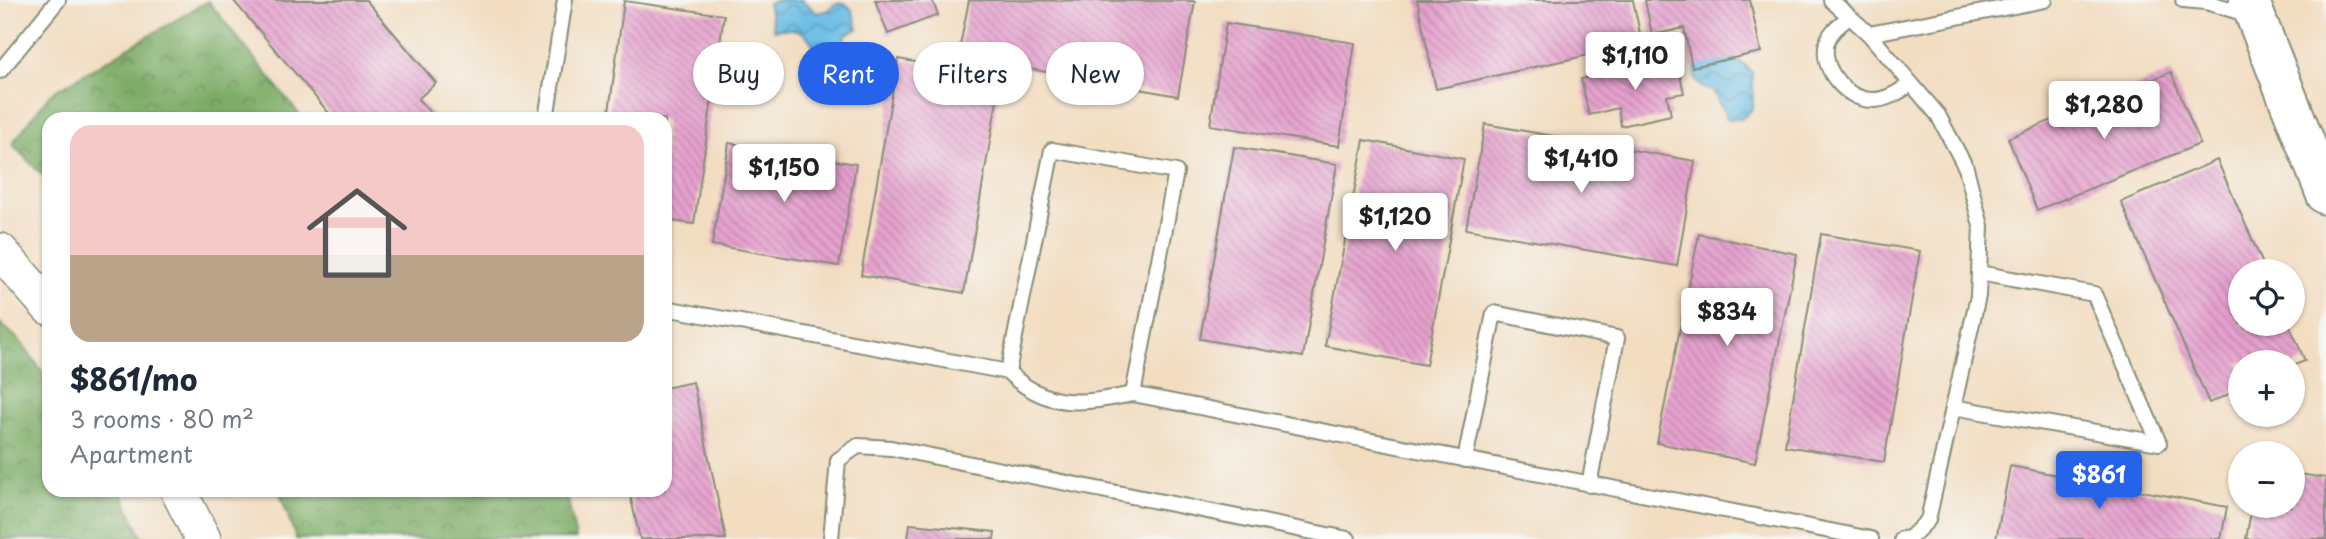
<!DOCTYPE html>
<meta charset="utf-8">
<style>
:root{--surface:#fff;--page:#f6f6f7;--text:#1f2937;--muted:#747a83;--accent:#2563eb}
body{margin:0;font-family:"Playpen Sans",sans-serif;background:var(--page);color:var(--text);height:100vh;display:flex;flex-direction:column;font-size:26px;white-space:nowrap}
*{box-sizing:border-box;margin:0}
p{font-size:23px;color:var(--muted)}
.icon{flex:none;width:38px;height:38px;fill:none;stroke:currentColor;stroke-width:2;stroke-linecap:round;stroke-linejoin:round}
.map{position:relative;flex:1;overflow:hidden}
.panel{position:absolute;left:42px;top:112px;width:630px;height:385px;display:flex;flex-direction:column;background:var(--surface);border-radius:21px;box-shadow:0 2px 5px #0004}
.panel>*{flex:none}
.banner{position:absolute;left:693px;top:42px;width:665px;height:63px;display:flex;gap:14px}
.controls{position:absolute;left:2228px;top:259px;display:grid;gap:14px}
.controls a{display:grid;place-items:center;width:77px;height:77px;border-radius:50%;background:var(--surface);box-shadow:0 2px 5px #0004;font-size:35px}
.price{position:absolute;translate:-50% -60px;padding:0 16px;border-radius:7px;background:#fff;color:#222;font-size:23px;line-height:46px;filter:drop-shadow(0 2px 4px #0008)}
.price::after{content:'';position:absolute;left:50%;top:42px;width:21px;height:16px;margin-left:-10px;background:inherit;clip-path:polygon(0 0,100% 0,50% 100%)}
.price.active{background:var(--accent);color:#fff}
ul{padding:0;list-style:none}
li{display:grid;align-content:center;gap:14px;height:371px;padding:0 28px}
li span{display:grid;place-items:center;height:217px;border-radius:21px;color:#555}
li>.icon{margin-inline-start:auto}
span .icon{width:126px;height:126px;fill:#fffc;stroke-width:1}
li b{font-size:30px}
.chip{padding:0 24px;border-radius:32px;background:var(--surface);box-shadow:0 2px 5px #0004;font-size:24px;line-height:63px}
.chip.active{background:var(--accent);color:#fff}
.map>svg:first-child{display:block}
</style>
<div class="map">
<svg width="2326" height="539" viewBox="0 0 2326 539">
<defs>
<pattern id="forest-crowns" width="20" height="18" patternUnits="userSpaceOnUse" patternTransform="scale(1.75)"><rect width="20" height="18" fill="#7dac66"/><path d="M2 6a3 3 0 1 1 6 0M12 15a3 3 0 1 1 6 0" fill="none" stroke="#668d55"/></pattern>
<pattern id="water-waves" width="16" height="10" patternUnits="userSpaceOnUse" patternTransform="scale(1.75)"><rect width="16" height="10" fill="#6abde6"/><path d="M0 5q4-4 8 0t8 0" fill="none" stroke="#579bbb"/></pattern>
<pattern id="building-back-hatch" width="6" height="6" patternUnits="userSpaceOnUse" patternTransform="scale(1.75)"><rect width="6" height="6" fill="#e6a1ce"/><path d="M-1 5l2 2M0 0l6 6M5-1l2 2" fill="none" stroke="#ba84a8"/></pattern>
</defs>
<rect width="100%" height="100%" fill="#f6f6f2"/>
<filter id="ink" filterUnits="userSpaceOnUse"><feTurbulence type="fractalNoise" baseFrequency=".0143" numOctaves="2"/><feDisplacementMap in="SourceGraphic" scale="14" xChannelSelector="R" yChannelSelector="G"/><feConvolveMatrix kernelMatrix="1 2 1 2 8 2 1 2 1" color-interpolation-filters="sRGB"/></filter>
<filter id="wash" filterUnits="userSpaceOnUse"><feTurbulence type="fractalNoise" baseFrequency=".00686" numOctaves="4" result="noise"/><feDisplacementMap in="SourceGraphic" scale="28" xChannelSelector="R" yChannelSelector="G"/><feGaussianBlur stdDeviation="1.57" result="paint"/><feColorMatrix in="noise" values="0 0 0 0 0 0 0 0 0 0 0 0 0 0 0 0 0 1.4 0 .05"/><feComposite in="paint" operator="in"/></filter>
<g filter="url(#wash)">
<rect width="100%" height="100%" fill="#f2ddc1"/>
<g fill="url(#forest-crowns)" stroke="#4e744d" stroke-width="2">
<path d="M208 1 303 119H49V182L12 144 50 94Z"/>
<path d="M0 323 20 341 49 381V490H120L143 539H0Z"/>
<path d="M279 490H566L576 539H296Z"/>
</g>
<g fill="url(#water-waves)" stroke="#447d8d" stroke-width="2">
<path d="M780 0H802L817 13 829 10 835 4 845 3 852 10 858 29 845 35 843 48 836 54 817 55C809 31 799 26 774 30L768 3Z"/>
<path d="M1728 56 1745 65 1752 73 1753 108 1741 119 1728 120 1713 91C1694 87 1692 77 1697 60Z"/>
</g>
<g id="blocks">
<g fill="url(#building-back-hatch)">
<path d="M233 0H366L436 83 418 99 436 119H334Z"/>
<path d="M875 0H932L938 15 888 34Z"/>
<path d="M969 0 1195 1 1178 96 958 56Z"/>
<path d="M1417 0H1633L1642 43 1436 89Z"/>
<path d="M1645 0H1750L1761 52 1692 67 1684 28 1652 35Z"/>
<path d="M624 1 724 15 694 224 665 220V119H608Z"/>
<path d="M1226 23 1355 43 1339 146 1210 125Z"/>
<path d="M1676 58 1684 93 1667 96 1671 115 1621 126 1618 108 1589 115 1581 79Z"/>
<path d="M898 59 1001 77 964 293 861 275Z"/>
<path d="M2171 72 2200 144 2037 210 2008 138Z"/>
<path d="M1485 124 1695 161 1677 266 1466 229Z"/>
<path d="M1364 140 1464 159 1426 365 1325 346Z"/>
<path d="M729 143 856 164 839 266 712 245Z"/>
<path d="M1234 147 1337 164 1303 357 1200 339Z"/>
<path d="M2217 160 2266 271H2240V324H2289L2305 361 2292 366V362H2240V389L2209 403 2121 202Z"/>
<path d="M1699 234 1797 254 1755 463 1657 443Z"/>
<path d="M1821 234 1920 251 1884 462 1785 446Z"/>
<path d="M693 382 726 539H640L629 490H665V388Z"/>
<path d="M2010 466 2227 507 2221 539H1996Z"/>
<path d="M2292 473 2326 478V539H2246L2252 506H2292Z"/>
<path d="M910 524 995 532 994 539H908Z"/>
</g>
</g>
</g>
<g filter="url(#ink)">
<use href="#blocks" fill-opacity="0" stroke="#888d7a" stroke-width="2"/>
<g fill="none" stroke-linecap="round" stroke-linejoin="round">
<g stroke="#888d7a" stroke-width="18">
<g id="service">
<path d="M1831 0 1869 34"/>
<path d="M2183 0 2206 2 2250 15"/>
<path d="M1848 18C1839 25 1827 34 1826 47 1823 72 1847 99 1871 100 1886 101 1900 91 1911 84"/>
<path d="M0 71 58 0"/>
<path d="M546 119 565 0"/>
<path d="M665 308 1008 372C1047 410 1083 404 1133 394L1871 539"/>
<path d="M1008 372 1052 150 1176 172 1133 394"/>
<path d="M1953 407 2159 443 2094 294 1979 273"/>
<path d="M1465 460 1494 313 1617 338 1589 485"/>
<path d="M831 539 838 460 858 446 891 448 1348 539"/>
<path d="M1902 539 1910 538 1928 520 1978 296 1981 226 1966 168 1938 115 1869 34 2045 0"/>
</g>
</g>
<g stroke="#888d7a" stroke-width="38">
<g id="tertiary">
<path d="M0 251 49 307"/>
<path d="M178 490 203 539"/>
</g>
</g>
<g stroke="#888d7a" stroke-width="42">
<path id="secondary" d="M2249 0 2326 195"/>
</g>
<use href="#service" stroke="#fff" stroke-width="14"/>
<use href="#tertiary" stroke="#fff" stroke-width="35"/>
<use href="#secondary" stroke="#fff" stroke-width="38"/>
</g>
</g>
</svg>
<div class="controls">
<a><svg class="icon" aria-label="locate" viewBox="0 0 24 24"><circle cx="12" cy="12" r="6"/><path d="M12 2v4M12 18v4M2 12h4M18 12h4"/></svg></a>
<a>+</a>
<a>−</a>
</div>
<b class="price" style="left:1635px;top:92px">$1,110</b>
<b class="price" style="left:2104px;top:141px">$1,280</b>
<b class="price" style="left:1581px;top:195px">$1,410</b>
<b class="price" style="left:784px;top:204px">$1,150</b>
<b class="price" style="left:1395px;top:253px">$1,120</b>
<b class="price" style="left:1727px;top:348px">$834</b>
<b class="price active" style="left:2099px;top:511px">$861</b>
<div class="banner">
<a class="chip">Buy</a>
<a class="chip active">Rent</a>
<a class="chip">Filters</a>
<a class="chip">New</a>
</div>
<section class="panel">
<ul>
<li><span style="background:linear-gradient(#f6c9c9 60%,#b9a48a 0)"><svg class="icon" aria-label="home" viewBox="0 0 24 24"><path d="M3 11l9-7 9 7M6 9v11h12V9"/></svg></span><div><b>$861/mo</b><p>3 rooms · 80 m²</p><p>Apartment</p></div></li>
</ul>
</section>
</div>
